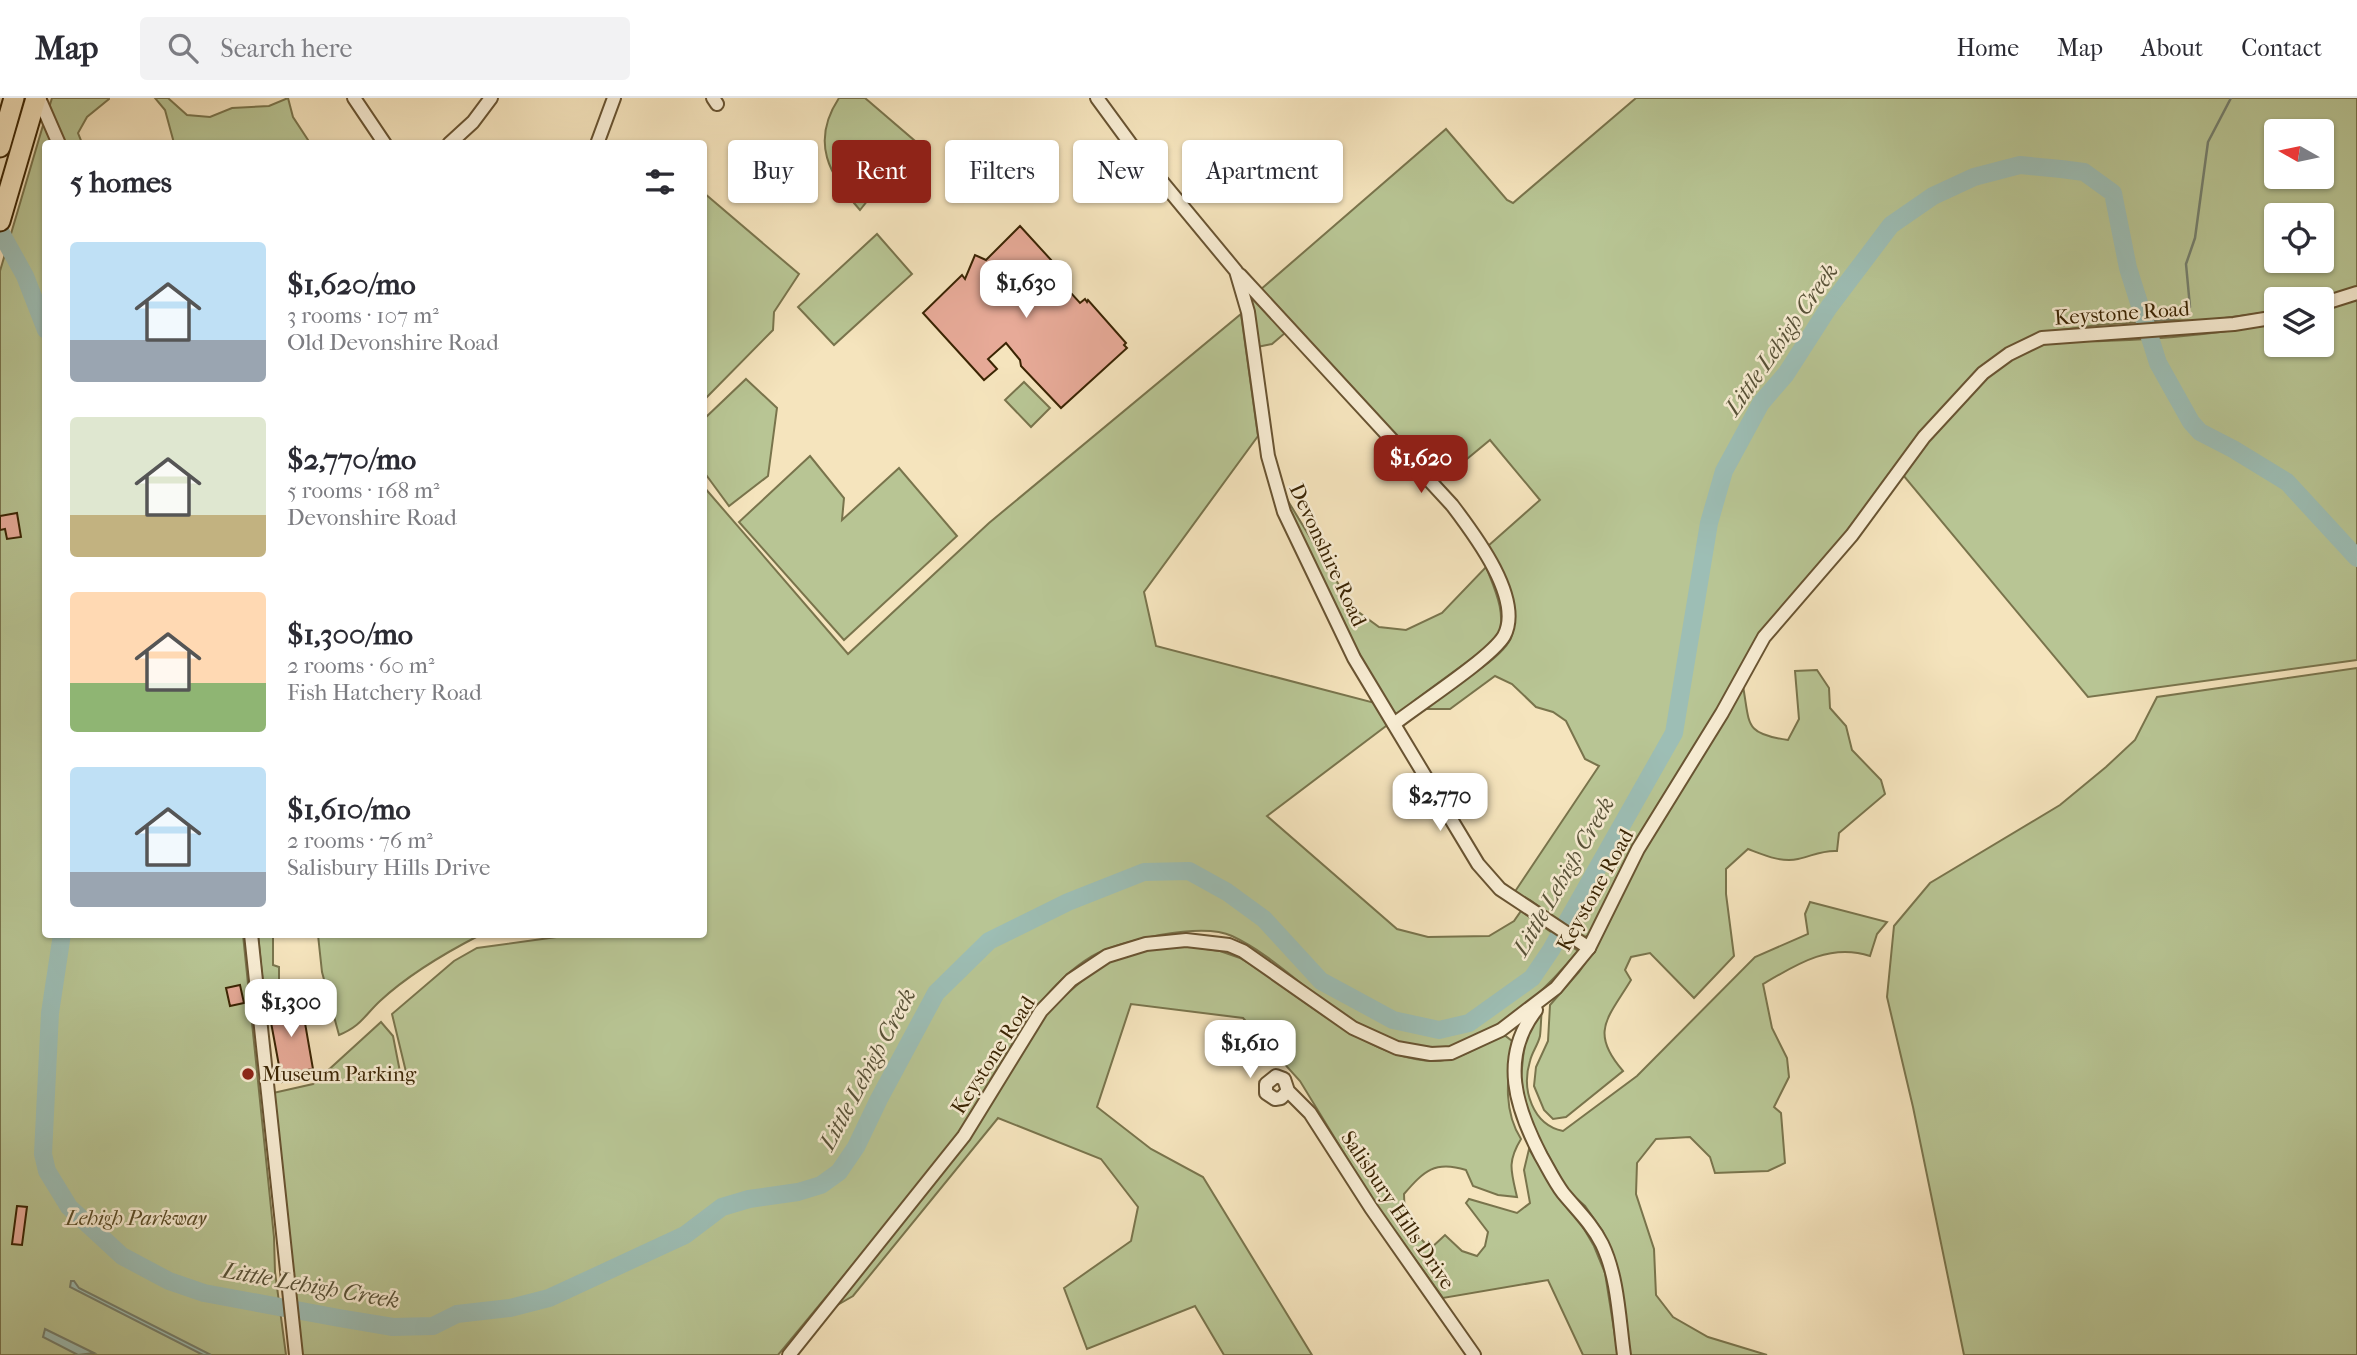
<!DOCTYPE html>
<meta charset="utf-8">
<style>
:root{--surface:#fff;--page:#f2f2f3;--text:#2b2b33;--muted:#7c7c81;--line:#e1e1e2;--accent:#8f2418}
body{margin:0;font-family:"IM FELL French Canon",serif;background:var(--page);color:var(--text);height:100vh;display:flex;flex-direction:column;font-size:26px;white-space:nowrap}
*{box-sizing:border-box;margin:0}
p{font-size:23px;color:var(--muted)}
.icon{flex:none;width:38px;height:38px;fill:none;stroke:currentColor;stroke-width:2;stroke-linecap:round;stroke-linejoin:round}
.map{position:relative;flex:1;overflow:hidden}
.drawer{position:absolute;left:42px;top:42px;width:665px;height:798px;display:flex;flex-direction:column;background:var(--surface);border-radius:7px;box-shadow:0 2px 5px #0004}
.drawer>*{flex:none}
.guide{position:absolute;left:728px;top:42px;width:665px;height:63px;display:flex;gap:14px}
.needle{width:46px;rotate:279deg}
.buttons{position:absolute;left:2264px;top:21px;display:grid;gap:14px}
.buttons a{display:grid;place-items:center;width:70px;height:70px;border-radius:7px;background:var(--surface);box-shadow:0 2px 5px #0004;font-size:35px}
.price{position:absolute;translate:-50% -60px;padding:0 16px;border-radius:14px;background:#fff;color:#222;font-size:23px;line-height:46px;filter:drop-shadow(0 2px 4px #0008)}
.price::after{content:'';position:absolute;left:50%;top:42px;width:21px;height:16px;margin-left:-10px;background:inherit;clip-path:polygon(0 0,100% 0,50% 100%)}
.price.selected{background:var(--accent);color:#fff}
ul{padding:0;list-style:none}
li{display:flex;align-items:center;gap:21px;height:175px;padding:0 28px}
li span{display:grid;place-items:center;flex:none;width:196px;height:140px;border-radius:7px;color:#555}
li>.icon{margin-inline-start:auto}
span .icon{width:84px;height:84px;fill:#fffc;stroke-width:1}
li b{font-size:30px}
h2{display:flex;justify-content:space-between;align-items:center;height:84px;padding:0 28px;font-size:30px}
.chip{padding:0 24px;border-radius:7px;background:var(--surface);box-shadow:0 2px 5px #0004;font-size:24px;line-height:63px}
.chip.selected{background:var(--accent);color:#fff}
header{display:flex;align-items:center;gap:42px;box-sizing:border-box;height:98px;padding:0 35px;background:var(--surface);border-bottom:2px solid var(--line)}
header strong{font-size:33px}
nav{display:flex;gap:38px;margin-inline-start:auto;font-size:24px}
.search{width:490px;height:63px;background:var(--page);display:flex;align-items:center;gap:18px;box-sizing:border-box;padding:0 24px;border-radius:7px;color:var(--muted);font-size:26px}
.map>svg:first-child{display:block}
</style>
<header>
<strong>Map</strong>
<div class="search"><svg class="icon" aria-label="search" viewBox="0 0 24 24"><circle cx="10" cy="10" r="6"/><path d="M15 15l6 6"/></svg>Search here</div>
<nav><a>Home</a><a>Map</a><a>About</a><a>Contact</a></nav>
</header>
<div class="map">
<svg width="2357" height="1257" viewBox="0 0 2357 1257">
<rect width="100%" height="100%" fill="#f5e4bd"/>
<filter id="stains"><feTurbulence type="fractalNoise" baseFrequency=".00286" numOctaves="4"/><feColorMatrix values="0 0 0 0 .2 0 0 0 0 .09 0 0 0 0 .02 0 0 0 .5 -.17"/></filter>
<radialGradient id="worn" r=".72"><stop offset=".6" stop-color="#630" stop-opacity="0"/><stop offset="1" stop-color="#630" stop-opacity=".3"/></radialGradient>
<g fill="#b8c594" stroke="#79744c" stroke-width="2" fill-rule="evenodd">
<path d="M52 0H109V1L87 19 78 35 82 45H64L49 10Z"/>
<path d="M155 0H168L187 17 210 19 232 10 269 8 288 0 293 19 310 45H174L165 12Z"/>
<path d="M839 0H865L915 43 860 112C829 77 810 44 839 0Z"/>
<path d="M1636 0H2357V189L2318 201H2277V213L2202 223 2169 222 2098 227 2039 235 1999 256 1843 442 1766 527 1591 836 1583 840 1530 802 1514 795 1599 668 1585 661 1566 623 1553 614 1536 609 1512 586 1495 578 1450 611H1418C1440 596 1506 561 1512 537 1517 518 1496 467 1488 448L1540 402 1490 342 1438 385 1260 192 1446 31 1507 102 1513 105ZM2277 33H2322V79H2277ZM2277 117H2322V163H2277Z"/>
<path d="M44 24 53 45 46 46V836L243 837 274 1139 275 1174 286 1257H0V173Z"/>
<path d="M704 95 799 176 774 214 773 232 704 302Z"/>
<path d="M877 136 912 176 834 247 798 209Z"/>
<path d="M1255 199 1285 235 1272 246 1257 249 1252 204Z"/>
<path d="M2357 200V562L2088 599 1903 377C1934 332 1997 250 2055 242 2070 240 2087 244 2103 243 2160 241 2220 237 2277 224V247H2322V211Z"/>
<path d="M1241 216 1258 338 1144 494 1156 548 1379 606 1390 625 1267 718 1397 831 1428 839 1489 838 1514 823 1521 813 1578 853C1547 890 1524 912 1481 936 1471 941 1459 949 1447 950 1403 954 1358 928 1324 903 1294 881 1266 854 1232 838 1202 824 1120 842 1092 858 1023 900 1001 980 954 1041 898 1114 837 1185 778 1257H302L273 995 313 986 381 924 393 938 401 979 407 978 392 916 454 863 477 850 571 837 704 836V389L848 556 989 425Z"/>
<path d="M746 281 777 310 768 378 729 408 704 374V321Z"/>
<path d="M1024 284 1050 310 1031 329 1005 302Z"/>
<path d="M810 358 844 400 842 422 899 370 957 438 844 542 739 424Z"/>
<path d="M1275 369 1288 403 1353 510 1379 529 1406 532 1442 515 1486 469C1495 492 1507 516 1498 541L1415 602 1399 617 1391 613C1347 540 1300 452 1275 369Z"/>
<path d="M2357 570V1257H1964L1913 1009 1887 899 1894 828 1930 785 2060 707 2106 669 2135 642 2157 599Z"/>
<path d="M1817 572 1829 590 1830 610 1846 628 1852 652 1881 682 1885 696 1839 735 1837 753C1822 752 1812 758 1798 761 1782 765 1764 757 1748 751L1726 771V796L1734 858 1694 900 1650 855 1631 859 1625 872 1631 882C1608 920 1589 934 1623 973L1566 1019 1553 1021 1544 1012 1534 988 1536 969 1548 943 1550 907 1579 874 1596 850 1643 754 1743 588C1750 627 1744 636 1788 642L1799 621 1795 573Z"/>
<path d="M1810 804 1887 824 1877 836 1870 858C1830 845 1797 866 1763 886L1772 930 1787 960 1789 979 1774 1009 1781 1015 1785 1065 1768 1073 1715 1075 1710 1059 1690 1039 1656 1041 1637 1065 1636 1096 1654 1151 1656 1197 1673 1219 1708 1239 1767 1257H1629L1613 1161 1603 1134 1585 1108 1568 1093 1526 1017 1520 990 1525 940 1542 910C1541 919 1541 929 1540 938 1538 947 1532 954 1530 963 1521 992 1533 1027 1563 1033L1637 978 1755 859 1808 836 1805 816Z"/>
<path d="M258 837H273V867L279 869V890L264 896Z"/>
<path d="M318 837V836L480 837C445 855 409 876 380 903 364 918 361 928 339 937L322 874Z"/>
<path d="M1185 848 1220 853 1240 860C1296 893 1366 962 1433 963 1458 963 1481 948 1503 936L1512 943C1508 977 1502 1011 1521 1041 1507 1064 1511 1073 1517 1099L1498 1097 1473 1088 1466 1072C1435 1062 1424 1073 1404 1096L1405 1123 1430 1151 1445 1137 1462 1153 1477 1158 1485 1148 1488 1134 1466 1105 1469 1101 1517 1115 1530 1105 1524 1072 1529 1051 1560 1102 1580 1124 1594 1148 1605 1175 1618 1257H1583L1548 1182 1443 1200 1372 1101 1300 983 1243 920 1131 906 1097 1009 1151 1051 1203 1079 1312 1257H1224L1195 1208 1087 1251 1064 1190 1131 1143 1138 1109 1101 1061 998 1020 853 1198 834 1209 1051 910C1102 864 1114 853 1185 848Z"/>
</g>
<g fill="#9dbeb5" stroke="#75806e" stroke-width="2">
<path d="M71 1183H74L79 1190 211 1257H203L70 1189Z"/>
<path d="M45 1231 94 1255 78 1257 43 1239Z"/>
</g>
<g fill="none" stroke-linecap="round" stroke-linejoin="round">
<path stroke="#75806e" stroke-width="2.5" d="M2145 222 2172 221 2190 209 2186 166 2195 140 2208 44 2231 0"/>
<g stroke="#9dbeb5" stroke-width="18">
<path d="M0 133 25 178 46 232"/>
<path d="M62 836 50 915 43 1056 47 1073 69 1109 122 1158 169 1183 204 1195 339 1220 393 1229 433 1228 457 1216 510 1210 549 1200 685 1137 722 1109 749 1101 798 1094 821 1087 839 1074 856 1049 879 1001 936 895 989 843 1068 804 1144 774 1189 773 1227 794 1264 821 1321 883 1393 922 1439 932 1469 925 1532 880 1551 852 1674 635 1709 425 1724 373 1761 305 1786 276 1829 209 1891 127 1933 98 1974 79 2020 67 2061 71 2084 74 2113 95 2128 170 2158 265 2191 324 2200 334 2233 351 2287 384 2357 460"/>
</g>
</g>
<g fill="#e7aa98" stroke="#3a2403" stroke-width="2">
<path d="M1020 128 1063 175 1058 181 1080 205 1085 201 1087 204 1088 202 1126 245 1124 247 1127 250 1061 310 1021 268 1020 262 1006 245 988 261 997 271 984 282 923 215 962 177 965 181 975 157 986 162Z"/>
<path d="M17 415 21 439 7 441 5 431 0 432V418Z"/>
<path d="M240 887 244 905 230 908 226 890Z"/>
<path d="M301 902 313 971 291 975 292 982 282 984 268 908Z"/>
<path d="M17 1108 27 1109 22 1147 12 1146Z"/>
</g>
<g fill="none" stroke-linecap="round" stroke-linejoin="round">
<g stroke="#695432" stroke-width="16">
<g id="minor">
<path d="M39 0 59 46"/>
<path d="M354 0 385 46"/>
<path d="M713 0 717 6"/>
<path d="M1097 0 1130 45 1236 173 1248 214 1268 358 1284 414 1354 560 1478 766 1500 791 1589 850"/>
<path d="M449 46 473 24 491 0"/>
<path d="M597 46 614 0"/>
<path d="M1240 177 1452 407C1474 436 1524 501 1504 538 1491 560 1418 607 1394 626"/>
<path d="M2322 206 2357 195"/>
<path d="M251 836 296 1257"/>
<path d="M1536 912C1499 960 1516 1010 1541 1058 1548 1070 1554 1083 1563 1095 1577 1112 1592 1126 1602 1146 1618 1179 1619 1221 1624 1257"/>
<path d="M1288 993 1281 1000 1275 1001 1266 995V986L1276 978 1284 981 1288 993 1310 1015 1371 1110 1474 1257"/>
<path d="M789 1257 964 1038 1041 913 1071 882 1107 858 1146 846 1186 842 1229 847 1243 853 1353 930 1397 950 1431 956 1451 955 1501 932 1556 890 1589 850 1638 751 1722 615 1764 539 1852 437 1924 339 1983 275 2009 256 2042 240 2234 226 2277 219"/>
</g>
</g>
<g stroke="#3a2403" stroke-width="23">
<g id="highway">
<path d="M0 49 14 0"/>
<path d="M0 123 36 0"/>
</g>
</g>
<use href="#minor" stroke="#f8edd4" stroke-width="12"/>
<use href="#highway" stroke="#f5e4bd" stroke-width="19"/>
</g>
<circle fill="#8f2418" stroke="#f8edd4" stroke-width="2.5" cx="248" cy="976" r="7"/>
<g text-anchor="middle" stroke-width="5" stroke-linejoin="round" paint-order="stroke">
<g font-size="21" fill="#3a2403" stroke="#f8edd4">
<text transform="translate(2122 215) rotate(-4)" y="7">Keystone Road</text>
<text transform="translate(1328 457) rotate(65)" y="7">Devonshire Road</text>
<text transform="translate(1595 792) rotate(-61)" y="7">Keystone Road</text>
<text transform="translate(993 957) rotate(-57)" y="7">Keystone Road</text>
<text transform="translate(1398 1112) rotate(56)" y="7">Salisbury Hills Drive</text>
</g>
<g font-size="21" fill="#3a2403" stroke="#f8edd4" text-anchor="start">
<text x="262" y="983">Museum Parking</text>
</g>
<g font-size="21" font-style="italic" fill="#5a4c27" stroke="#f8edd4">
<text x="136" y="1127">Lehigh Parkway</text>
</g>
<g font-size="23" font-style="italic" fill="#585238" stroke="#f8edd4">
<text transform="translate(1781 241) rotate(-55)" y="8">Little Lehigh Creek</text>
<text transform="translate(1563 778) rotate(-60)" y="8">Little Lehigh Creek</text>
<text transform="translate(867 971) rotate(-62)" y="8">Little Lehigh Creek</text>
<text transform="translate(311 1187) rotate(10)" y="8">Little Lehigh Creek</text>
</g>
</g>
<rect width="100%" height="100%" filter="url(#stains)"/>
<rect width="100%" height="100%" fill="url(#worn)"/>
</svg>
<div class="buttons">
<a><svg class="needle" viewBox="-14 -14 28 28"><path d="M0-13l5 13h-10z" fill="#e53935"/><path d="M0 13l5-13h-10z" fill="#7c7c81"/></svg></a>
<a><svg class="icon" aria-label="locate" viewBox="0 0 24 24"><circle cx="12" cy="12" r="6"/><path d="M12 2v4M12 18v4M2 12h4M18 12h4"/></svg></a>
<a><svg class="icon" aria-label="layers" viewBox="0 0 24 24"><path d="M12 4l9 5-9 5-9-5zM3 14l9 5 9-5"/></svg></a>
</div>
<b class="price" style="left:1026px;top:222px">$1,630</b>
<b class="price selected" style="left:1421px;top:397px">$1,620</b>
<b class="price" style="left:1440px;top:735px">$2,770</b>
<b class="price" style="left:291px;top:941px">$1,300</b>
<b class="price" style="left:1250px;top:982px">$1,610</b>
<div class="guide">
<a class="chip">Buy</a>
<a class="chip selected">Rent</a>
<a class="chip">Filters</a>
<a class="chip">New</a>
<a class="chip">Apartment</a>
</div>
<section class="drawer">
<h2>5 homes<svg class="icon" aria-label="filters" viewBox="0 0 24 24"><path d="M4 7h16M4 17h16"/><circle cx="9" cy="7" r="2"/><circle cx="15" cy="17" r="2"/></svg></h2>
<ul>
<li><span style="background:linear-gradient(#bfe0f5 70%,#9aa5b1 0)"><svg class="icon" aria-label="home" viewBox="0 0 24 24"><path d="M3 11l9-7 9 7M6 9v11h12V9"/></svg></span><div><b>$1,620/mo</b><p>3 rooms · 107 m²</p><p>Old Devonshire Road</p></div></li>
<li><span style="background:linear-gradient(#dfe7d0 70%,#c2b280 0)"><svg class="icon" aria-label="home" viewBox="0 0 24 24"><path d="M3 11l9-7 9 7M6 9v11h12V9"/></svg></span><div><b>$2,770/mo</b><p>5 rooms · 168 m²</p><p>Devonshire Road</p></div></li>
<li><span style="background:linear-gradient(#ffd9b3 65%,#8fb573 0)"><svg class="icon" aria-label="home" viewBox="0 0 24 24"><path d="M3 11l9-7 9 7M6 9v11h12V9"/></svg></span><div><b>$1,300/mo</b><p>2 rooms · 60 m²</p><p>Fish Hatchery Road</p></div></li>
<li><span style="background:linear-gradient(#bfe0f5 75%,#9aa5b1 0)"><svg class="icon" aria-label="home" viewBox="0 0 24 24"><path d="M3 11l9-7 9 7M6 9v11h12V9"/></svg></span><div><b>$1,610/mo</b><p>2 rooms · 76 m²</p><p>Salisbury Hills Drive</p></div></li>
</ul>
</section>
</div>
